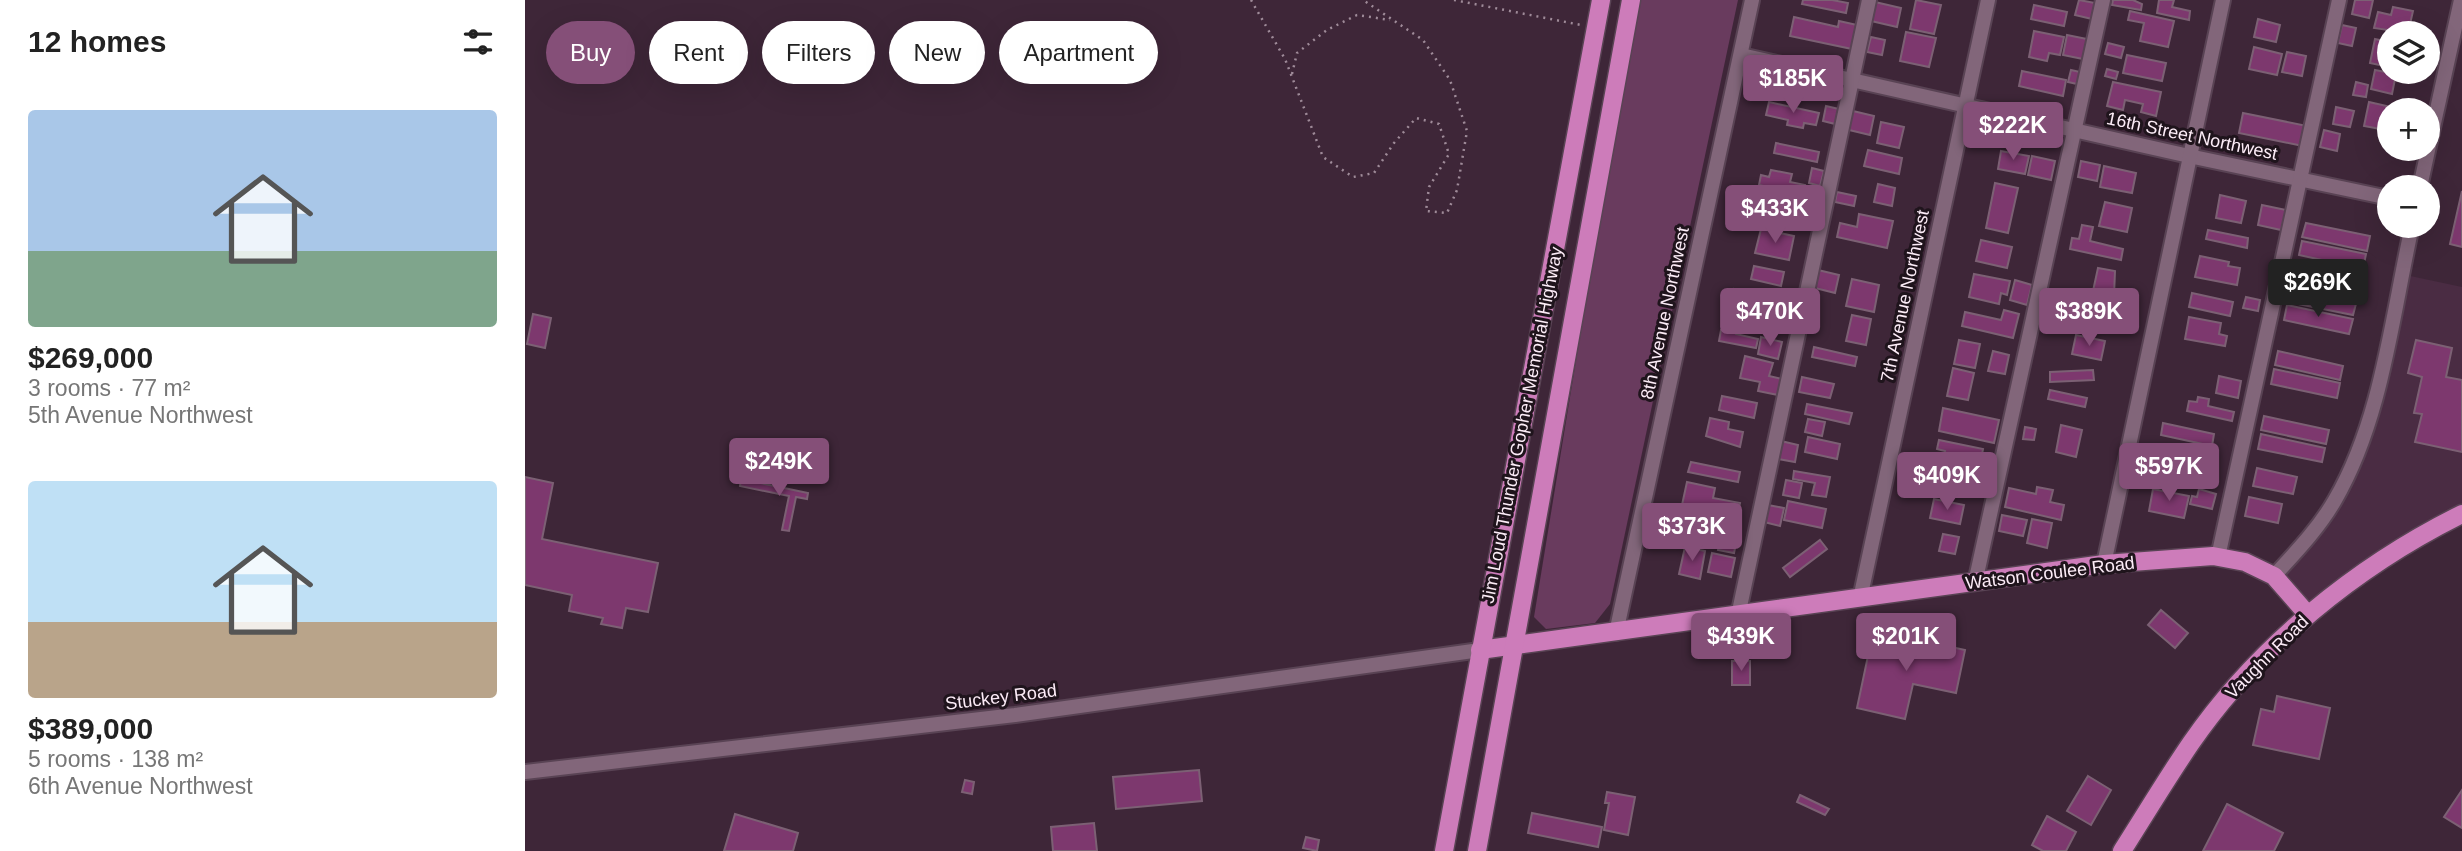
<!DOCTYPE html>
<meta charset="utf-8">
<style>
:root{--surface:#fff;--page:#f2f2f2;--text:#222;--muted:#767676;--accent:#854f78}
body{margin:0;font-family:Helvetica,sans-serif;background:var(--page);color:var(--text);height:100vh;display:flex;flex-direction:column;font-size:26px;white-space:nowrap}
*{box-sizing:border-box;margin:0}
p{font-size:23px;color:var(--muted)}
.icon{flex:none;width:38px;height:38px;fill:none;stroke:currentColor;stroke-width:2;stroke-linecap:round;stroke-linejoin:round}
.map{position:relative;flex:1;overflow:hidden}
.panel{display:flex;flex-direction:column;background:var(--surface);width:525px}
.panel>*{flex:none}
.banner{position:absolute;left:21px;top:21px;width:665px;height:63px;display:flex;gap:14px}
.buttons{position:absolute;left:1852px;top:21px;display:grid;gap:14px}
.buttons a{display:grid;place-items:center;width:63px;height:63px;border-radius:50%;background:var(--surface);box-shadow:0 7px 28px #0002;font-size:35px}
.price{position:absolute;translate:-50% -60px;padding:0 16px;border-radius:7px;background:var(--accent);color:#fff;font-size:23px;line-height:46px;filter:drop-shadow(0 2px 4px #0008)}
.price::after{content:'';position:absolute;left:50%;top:42px;width:21px;height:16px;margin-left:-10px;background:inherit;clip-path:polygon(0 0,100% 0,50% 100%)}
.price.on{background:#222;color:#fff}
ul{padding:0;list-style:none}
li{display:grid;align-content:center;gap:14px;height:371px;padding:0 28px}
li span{display:grid;place-items:center;height:217px;border-radius:7px;color:#555}
li>.icon{margin-inline-start:auto}
span .icon{width:126px;height:126px;fill:#fffc;stroke-width:1}
li b{font-size:30px}
h2{display:flex;justify-content:space-between;align-items:center;height:84px;padding:0 28px;font-size:30px}
.chip{padding:0 24px;border-radius:32px;background:var(--surface);box-shadow:0 7px 28px #0002;font-size:24px;line-height:63px}
.chip.on{background:var(--accent);color:#fff}
main{display:flex;flex:1;min-height:0}
.map>svg:first-child{display:block}
</style>
<main>
<section class="panel">
<h2>12 homes<svg class="icon" aria-label="filters" viewBox="0 0 24 24"><path d="M4 7h16M4 17h16"/><circle cx="9" cy="7" r="2"/><circle cx="15" cy="17" r="2"/></svg></h2>
<ul>
<li><span style="background:linear-gradient(#a9c7e8 65%,#7fa58c 0)"><svg class="icon" aria-label="home" viewBox="0 0 24 24"><path d="M3 11l9-7 9 7M6 9v11h12V9"/></svg></span><div><b>$269,000</b><p>3 rooms · 77 m²</p><p>5th Avenue Northwest</p></div></li>
<li><span style="background:linear-gradient(#bfe0f5 65%,#b9a48a 0)"><svg class="icon" aria-label="home" viewBox="0 0 24 24"><path d="M3 11l9-7 9 7M6 9v11h12V9"/></svg></span><div><b>$389,000</b><p>5 rooms · 138 m²</p><p>6th Avenue Northwest</p></div></li>
</ul>
</section>
<div class="map">
<svg width="1937" height="851" viewBox="0 0 1937 851">
<rect width="100%" height="100%" fill="#3e2638"/>
<path fill="#4a2c43" d="M1876 274 1937 287V514L1783 615 1749 576 1786 535 1833 449Z"/>
<path fill="#693b5e" d="M1110 0H1213L1085 604 1070 623 1021 629 1009 617Z"/>
<g fill="#7d386e" stroke="#7c6074" stroke-width="2">
<path d="M1278 0H1307L1323 3 1321 13 1277 4Z"/>
<path d="M1391 0 1416 5 1409 34 1385 29Z"/>
<path d="M1554 0 1570 3 1567 19 1550 15Z"/>
<path d="M1588 0H1608L1617 4 1616 10 1587 5Z"/>
<path d="M1634 0H1649L1647 7 1665 11 1664 20 1632 13Z"/>
<path d="M1830 0H1848L1844 18 1827 14Z"/>
<path d="M1350 2 1376 8 1372 27 1346 21Z"/>
<path d="M1509 5 1542 12 1539 26 1506 19Z"/>
<path d="M1868 7 1888 11 1883 33 1849 28 1853 12 1866 15Z"/>
<path d="M1605 11 1649 21 1643 47 1615 41 1619 23 1603 20Z"/>
<path d="M1269 17 1313 27 1314 21 1332 25 1327 49 1265 36Z"/>
<path d="M1733 19 1755 25 1751 42 1729 37Z"/>
<path d="M1817 25 1831 28 1827 46 1813 43Z"/>
<path d="M1509 31 1539 37 1535 55 1524 53 1522 61 1504 57Z"/>
<path d="M1381 32 1411 38 1404 67 1375 61Z"/>
<path d="M1542 35 1562 39 1558 59 1538 55Z"/>
<path d="M1346 37 1360 40 1357 55 1342 52Z"/>
<path d="M1850 39 1864 42V67L1845 63Z"/>
<path d="M1583 43 1599 47 1596 58 1580 54Z"/>
<path d="M1729 47 1757 54 1752 75 1724 69Z"/>
<path d="M1762 52 1781 56 1777 76 1757 72Z"/>
<path d="M1602 55 1641 63 1637 81 1598 73Z"/>
<path d="M1582 69 1593 72 1591 79 1580 76Z"/>
<path d="M1546 70 1555 72 1552 84 1543 82Z"/>
<path d="M1850 70 1871 74 1867 94 1846 89Z"/>
<path d="M1497 71 1541 80 1538 96 1494 86Z"/>
<path d="M1588 82 1636 92 1631 116 1616 112 1618 104 1600 100 1598 110 1582 106Z"/>
<path d="M1831 82 1843 85 1841 97 1828 95Z"/>
<path d="M1244 102 1294 113 1291 125 1279 123 1278 128 1262 125 1263 120 1241 115Z"/>
<path d="M1844 102 1866 107 1861 130 1839 126Z"/>
<path d="M1301 106 1314 109 1310 124 1298 121Z"/>
<path d="M1811 107 1829 111 1825 127 1808 124Z"/>
<path d="M1328 111 1349 116 1345 135 1324 130Z"/>
<path d="M1718 113 1782 126 1778 146 1714 133Z"/>
<path d="M1356 122 1379 127 1374 148 1352 143Z"/>
<path d="M1799 130 1815 134 1812 151 1795 147Z"/>
<path d="M1251 143 1294 152 1292 162 1249 153Z"/>
<path d="M1343 150 1377 158 1374 174 1339 166Z"/>
<path d="M1476 151 1504 156 1500 174 1473 169Z"/>
<path d="M1507 156 1530 161 1526 180 1503 175Z"/>
<path d="M1556 161 1575 165 1572 181 1553 177Z"/>
<path d="M1579 166 1611 173 1607 193 1575 187Z"/>
<path d="M1287 168 1299 171 1295 186 1284 183Z"/>
<path d="M1246 170 1267 174 1265 182 1280 185 1278 195 1234 185 1236 175 1244 177Z"/>
<path d="M1470 183 1493 188 1483 233 1461 228Z"/>
<path d="M1353 184 1370 188 1367 206 1349 202Z"/>
<path d="M1937 191V247L1925 244Z"/>
<path d="M1312 192 1331 196 1329 206 1310 202Z"/>
<path d="M1695 195 1721 201 1716 223 1691 218Z"/>
<path d="M1230 199 1269 207 1267 218 1227 209Z"/>
<path d="M1278 201 1293 204 1290 219 1275 216Z"/>
<path d="M1580 202 1607 208 1602 232 1574 226Z"/>
<path d="M1737 205 1761 210 1756 230 1733 225Z"/>
<path d="M1334 214 1368 221 1362 248 1312 237 1315 223 1332 227Z"/>
<path d="M1781 223 1845 236 1842 251 1777 237Z"/>
<path d="M1557 225 1568 227 1565 241 1598 249 1596 260 1545 249 1547 238 1554 239Z"/>
<path d="M1236 229 1269 236 1264 260 1230 253Z"/>
<path d="M1683 230 1723 238 1722 248 1681 239Z"/>
<path d="M1456 240 1487 247 1482 268 1451 261Z"/>
<path d="M1777 241 1841 254 1838 269 1774 255Z"/>
<path d="M1675 256 1704 262 1703 266 1715 268 1712 285 1670 277Z"/>
<path d="M1229 266 1259 272 1256 286 1226 279Z"/>
<path d="M1573 268 1590 271 1589 296 1568 291Z"/>
<path d="M1293 270 1314 275 1310 293 1290 288Z"/>
<path d="M1449 274 1485 281 1482 295 1476 293 1474 304 1444 297Z"/>
<path d="M1327 279 1354 285 1349 312 1321 306Z"/>
<path d="M1490 280 1507 285 1502 305 1485 300Z"/>
<path d="M1766 287 1832 300 1828 315 1763 302Z"/>
<path d="M1209 289 1242 296 1239 314 1205 308Z"/>
<path d="M1541 293 1586 302 1583 313 1539 304Z"/>
<path d="M1667 293 1708 302 1705 316 1664 307Z"/>
<path d="M1721 297 1735 300 1733 311 1718 308Z"/>
<path d="M1252 301 1269 304 1264 326 1247 322Z"/>
<path d="M1762 305 1828 319 1824 334 1759 320Z"/>
<path d="M1479 310 1494 314 1488 338 1437 326 1440 312 1476 320Z"/>
<path d="M8 314 26 318 20 348 2 344Z"/>
<path d="M1327 315 1346 319 1341 345 1321 341Z"/>
<path d="M1664 317 1696 323 1694 334 1702 336 1700 346 1660 339Z"/>
<path d="M1204 327 1212 328 1211 334 1233 339 1231 348 1194 341 1196 330 1203 332Z"/>
<path d="M1551 335 1580 341 1576 360 1547 354Z"/>
<path d="M1236 337 1257 342 1253 359 1233 354Z"/>
<path d="M1434 340 1455 344 1450 368 1429 364Z"/>
<path d="M1891 340 1927 348 1921 377 1937 380V452L1890 442 1897 414 1889 413 1897 377 1883 373Z"/>
<path d="M1289 347 1332 357 1330 366 1287 357Z"/>
<path d="M1468 351 1484 355 1480 374 1463 371Z"/>
<path d="M1753 351 1818 366 1815 380 1750 365Z"/>
<path d="M1220 356 1248 363 1244 376 1257 379 1253 395 1233 391 1235 382 1215 378Z"/>
<path d="M1428 368 1449 373 1443 400 1422 396Z"/>
<path d="M1749 369 1815 383 1812 398 1746 384Z"/>
<path d="M1568 370 1569 380 1525 382V372Z"/>
<path d="M1694 376 1716 381 1713 398 1691 393Z"/>
<path d="M1277 377 1309 384 1305 398 1274 392Z"/>
<path d="M1525 390 1562 398 1560 407 1523 399Z"/>
<path d="M1197 396 1232 403 1229 418 1194 410Z"/>
<path d="M1673 397 1684 399 1683 406 1709 412 1707 421 1662 411 1664 401 1672 402Z"/>
<path d="M1282 404 1327 413 1324 424 1280 414Z"/>
<path d="M1418 408 1474 420 1469 443 1414 431Z"/>
<path d="M1739 416 1804 430 1801 444 1736 430Z"/>
<path d="M1185 418 1204 422 1203 429 1218 432 1215 447 1181 436Z"/>
<path d="M1283 419 1300 422 1297 436 1280 432Z"/>
<path d="M1638 423 1689 434 1687 446 1636 435Z"/>
<path d="M1536 425 1557 430 1551 457 1531 452Z"/>
<path d="M1500 427 1511 429 1509 440 1498 439Z"/>
<path d="M1736 434 1800 448 1797 462 1733 449Z"/>
<path d="M1283 437 1315 444 1312 459 1280 452Z"/>
<path d="M1414 440 1458 449 1456 460 1446 458 1444 465 1418 460 1420 451 1412 449Z"/>
<path d="M1256 441 1273 445 1270 462 1253 459Z"/>
<path d="M1634 450 1679 459 1677 469 1657 465 1655 473 1630 468Z"/>
<path d="M1166 462 1215 472 1213 482 1163 472Z"/>
<path d="M1412 467 1446 473 1444 483 1420 479 1417 494 1399 490 1402 476 1410 478Z"/>
<path d="M1732 468 1772 477 1768 494 1728 486Z"/>
<path d="M1269 471 1305 477 1301 497 1287 495 1290 483 1268 479Z"/>
<path d="M0 477 28 483 17 539 133 563 123 612 101 608 97 628 76 624 78 618 44 611 47 595 0 585Z"/>
<path d="M216 479 283 493 282 499 271 497 264 531 257 530 264 496 215 486Z"/>
<path d="M1261 480 1277 483 1274 498 1258 495Z"/>
<path d="M1162 482 1190 488 1188 498 1215 503 1212 517 1157 505Z"/>
<path d="M1512 487 1528 490 1525 502 1539 505 1536 520 1480 507 1484 488 1511 494Z"/>
<path d="M1628 489 1664 496 1659 518 1624 511Z"/>
<path d="M1674 489 1691 494 1687 509 1665 504 1667 496 1672 497Z"/>
<path d="M1724 497 1757 504 1753 523 1720 516Z"/>
<path d="M1409 499 1439 505 1435 524 1405 518Z"/>
<path d="M1263 501 1301 509 1297 528 1259 520Z"/>
<path d="M1243 505 1259 508 1255 526 1239 522Z"/>
<path d="M1162 513 1215 525 1209 553 1193 550 1195 539 1186 537 1187 531 1160 525Z"/>
<path d="M1477 515 1502 520 1498 536 1474 531Z"/>
<path d="M1507 519 1527 523 1522 548 1502 543Z"/>
<path d="M1418 534 1434 537 1430 554 1414 551Z"/>
<path d="M1295 540 1302 549 1265 577 1258 568Z"/>
<path d="M1160 547 1180 551 1175 579 1154 574Z"/>
<path d="M1187 553 1210 558 1206 577 1183 572Z"/>
<path d="M1636 610 1663 633 1650 648 1623 625Z"/>
<path d="M1347 637 1379 644 1381 637 1440 650 1431 693 1388 684 1380 719 1332 708Z"/>
<rect x="1207" y="661" width="18" height="24"/>
<path d="M1752 696 1805 708 1794 759 1728 745 1736 709 1749 712Z"/>
<path d="M674 770 677 801 591 809 588 777Z"/>
<path d="M1563 776 1586 790 1566 825 1542 811Z"/>
<path d="M440 780 449 782 447 794 437 792Z"/>
<path d="M1937 790V828L1919 817Z"/>
<path d="M1082 792 1110 797 1103 835 1079 830 1084 803H1080Z"/>
<path d="M1275 795 1304 809 1300 815 1272 802Z"/>
<path d="M1702 804 1758 833 1749 851H1678Z"/>
<path d="M1007 813 1077 827 1073 847 1003 833Z"/>
<path d="M210 814 273 833 268 851H199Z"/>
<path d="M1522 816 1551 832 1541 851H1518L1507 845Z"/>
<path d="M569 823 572 851H528L526 827Z"/>
<path d="M781 837 794 840 792 851 778 848Z"/>
</g>
<g fill="none" stroke-linecap="round" stroke-linejoin="round">
<g stroke="#594354" stroke-width="18">
<g id="minor">
<path d="M1216 55 1664 156 1864 198"/>
<path d="M1895 187 1936 0"/>
<path d="M1693 557 1814 0"/>
<path d="M1579 564 1698 0"/>
<path d="M1749 576C1771 552 1794 528 1810 500 1857 419 1867 316 1887 226"/>
<path d="M1450 583 1578 0"/>
<path d="M1335 599 1463 0"/>
<path d="M1213 616 1344 0"/>
<path d="M1091 633 1227 0"/>
<path d="M0 772 490 715 955 650"/>
</g>
</g>
<g stroke="#594354" stroke-width="21">
<g id="major">
<path d="M955 650 1579 564 1688 556 1720 562 1749 576 1783 615"/>
<path d="M919 851 1076 0"/>
<path d="M952 851 1106 0"/>
<path d="M1597 851C1620 815 1642 778 1666 743 1733 646 1832 566 1937 514"/>
</g>
</g>
<g stroke="#9f8b99" stroke-width="2.5" stroke-dasharray="2 5" stroke-linecap="butt">
<path d="M726 0 760 59 798 157 828 177 849 173 869 143 891 118 914 124 924 154 904 187 901 211 922 213 932 190 942 131 925 80 898 40 838 0"/>
<path d="M929 0 1056 25"/>
<path d="M767 74 772 53 802 30 832 15 865 20"/>
</g>
<use href="#minor" stroke="#82667a" stroke-width="14"/>
<use href="#major" stroke="#cd7cba" stroke-width="18"/>
</g>
<g text-anchor="middle" stroke-width="6" stroke-linejoin="round" paint-order="stroke">
<g font-size="18" fill="#fcecf7" stroke="#1f141c">
<text transform="translate(1667 136) rotate(12)" y="6">16th Street Northwest</text>
<text transform="translate(1380 296) rotate(-78)" y="6">7th Avenue Northwest</text>
<text transform="translate(1140 313) rotate(-78)" y="6">8th Avenue Northwest</text>
<text transform="translate(997 425) rotate(-79)" y="6">Jim Loud Thunder Gopher Memorial Highway</text>
<text transform="translate(1525 573) rotate(-7)" y="6">Watson Coulee Road</text>
<text transform="translate(1742 657) rotate(-45)" y="6">Vaughn Road</text>
<text transform="translate(476 697) rotate(-7)" y="6">Stuckey Road</text>
</g>
</g>
</svg>
<div class="buttons">
<a><svg class="icon" aria-label="layers" viewBox="0 0 24 24"><path d="M12 4l9 5-9 5-9-5zM3 14l9 5 9-5"/></svg></a>
<a>+</a>
<a>−</a>
</div>
<b class="price" style="left:1268px;top:115px">$185K</b>
<b class="price" style="left:1488px;top:162px">$222K</b>
<b class="price" style="left:1250px;top:245px">$433K</b>
<b class="price on" style="left:1793px;top:319px">$269K</b>
<b class="price" style="left:1245px;top:348px">$470K</b>
<b class="price" style="left:1564px;top:348px">$389K</b>
<b class="price" style="left:254px;top:498px">$249K</b>
<b class="price" style="left:1644px;top:503px">$597K</b>
<b class="price" style="left:1422px;top:512px">$409K</b>
<b class="price" style="left:1167px;top:563px">$373K</b>
<b class="price" style="left:1216px;top:673px">$439K</b>
<b class="price" style="left:1381px;top:673px">$201K</b>
<div class="banner">
<a class="chip on">Buy</a>
<a class="chip">Rent</a>
<a class="chip">Filters</a>
<a class="chip">New</a>
<a class="chip">Apartment</a>
</div>
</div>
</main>
